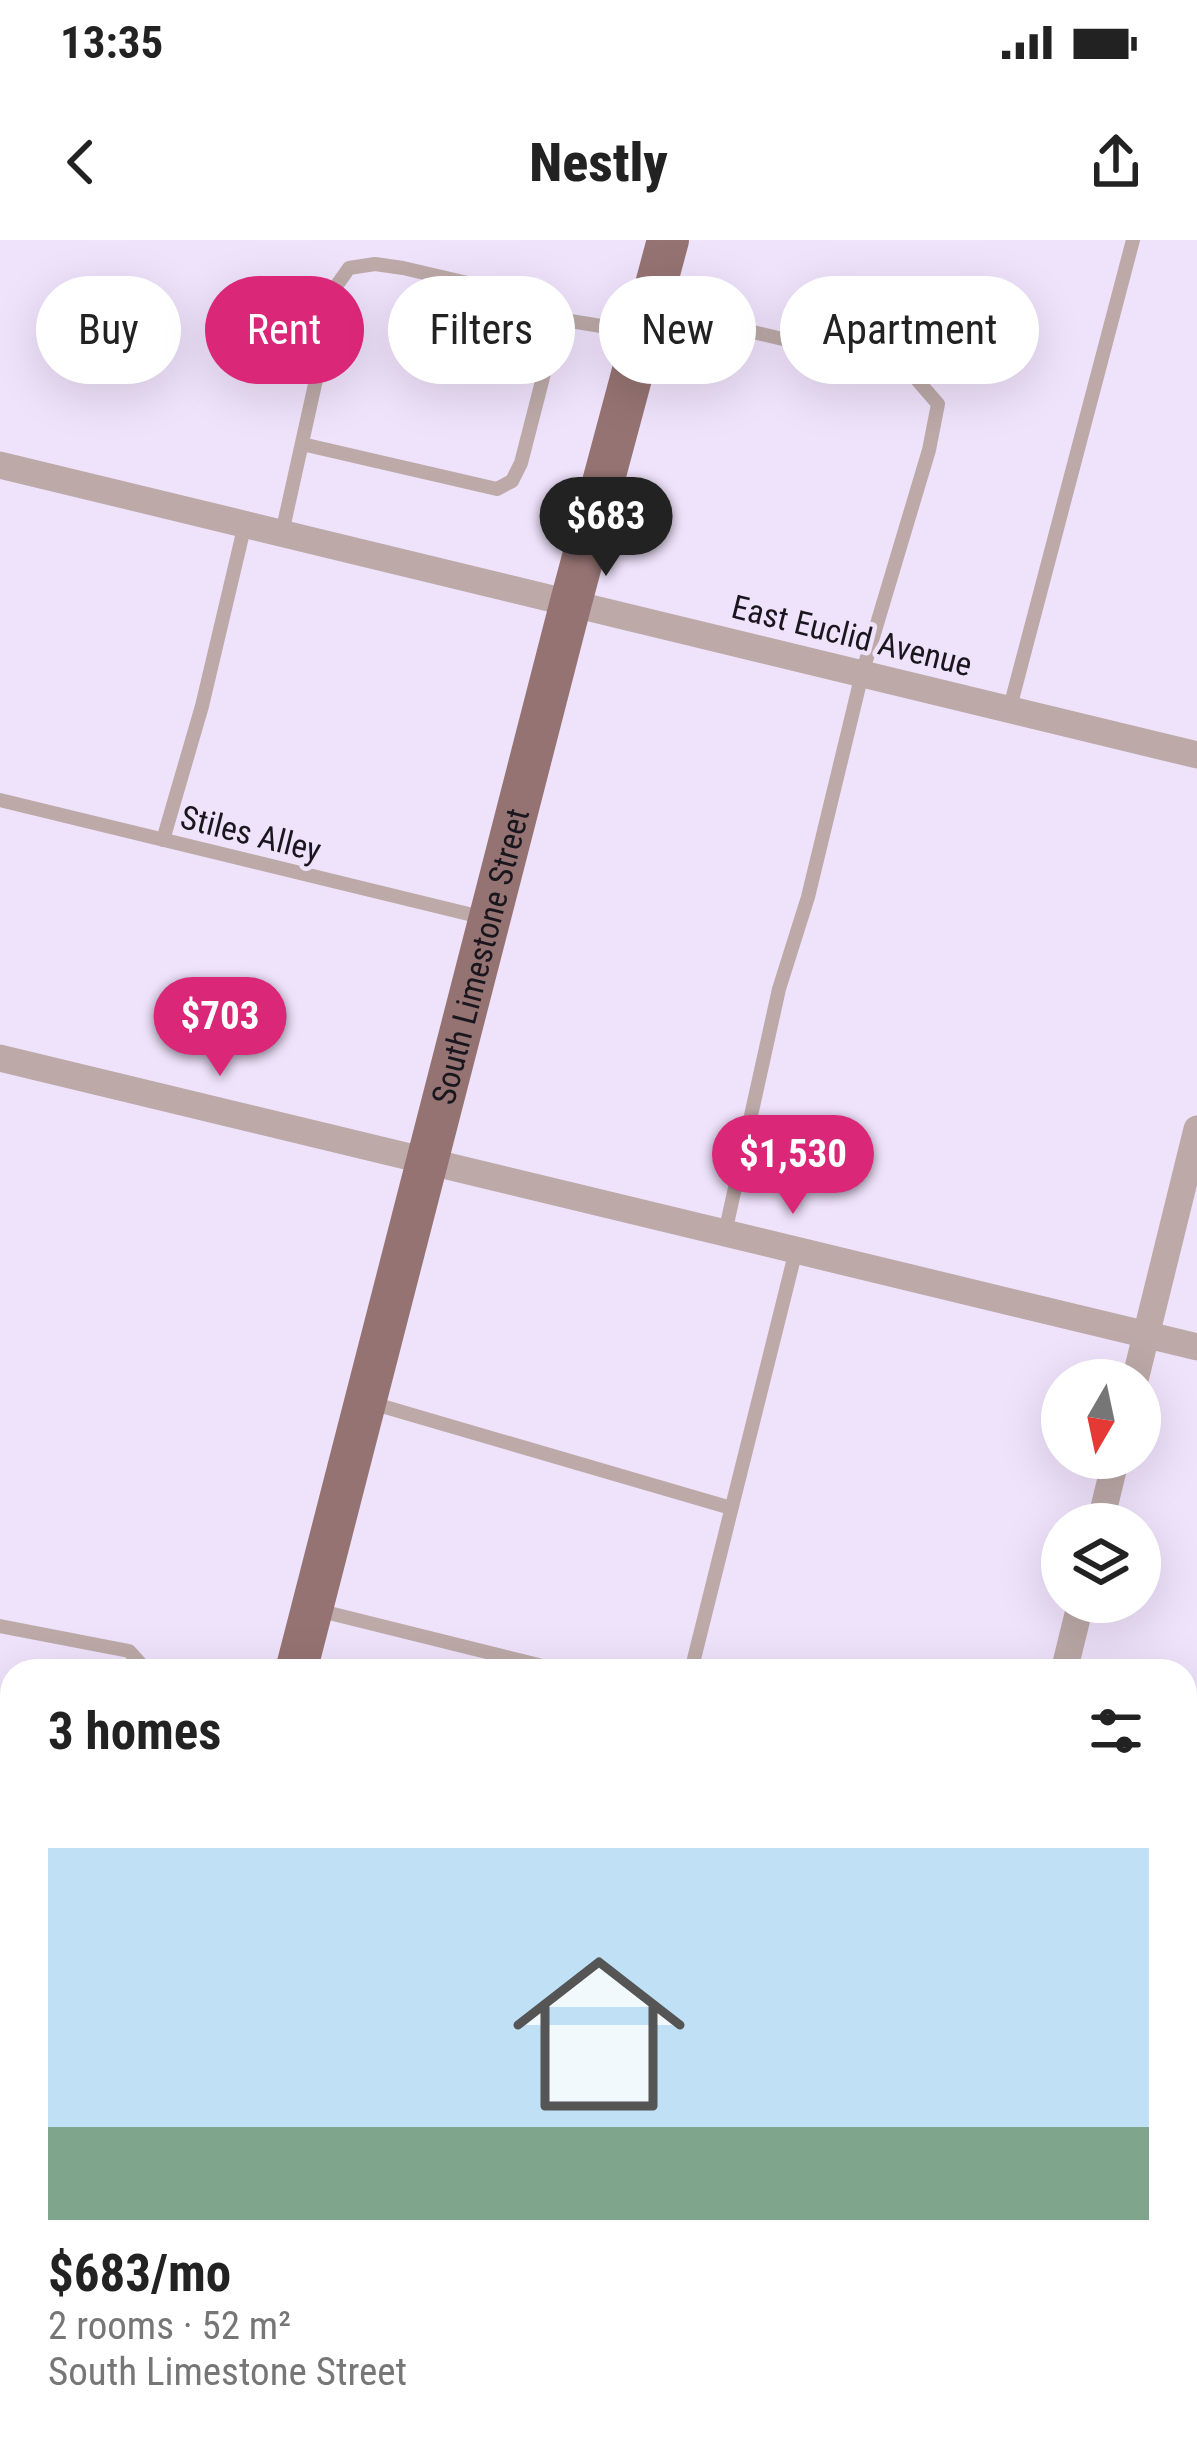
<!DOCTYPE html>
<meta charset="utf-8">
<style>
:root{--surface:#fff;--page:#f6f6f6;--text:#222;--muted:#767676;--line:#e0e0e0;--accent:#db2777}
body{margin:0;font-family:"Roboto Condensed",sans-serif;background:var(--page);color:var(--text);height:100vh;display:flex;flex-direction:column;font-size:45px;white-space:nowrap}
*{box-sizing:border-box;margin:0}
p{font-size:39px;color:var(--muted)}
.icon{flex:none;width:66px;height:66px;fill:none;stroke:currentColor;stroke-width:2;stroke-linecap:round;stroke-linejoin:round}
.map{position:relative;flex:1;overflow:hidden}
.details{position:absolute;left:0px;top:1419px;width:1197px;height:807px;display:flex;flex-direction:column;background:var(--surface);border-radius:36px 36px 0 0;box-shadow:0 12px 48px #0002}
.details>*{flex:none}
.banner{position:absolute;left:36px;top:36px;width:1125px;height:108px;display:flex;gap:24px}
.needle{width:78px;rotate:189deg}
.fabs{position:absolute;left:1041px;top:1119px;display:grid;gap:24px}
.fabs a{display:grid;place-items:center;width:120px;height:120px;border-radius:50%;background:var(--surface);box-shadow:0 12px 48px #0002;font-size:60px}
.price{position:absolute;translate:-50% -102px;padding:0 27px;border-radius:42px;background:var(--accent);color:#fff;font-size:39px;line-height:78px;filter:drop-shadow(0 3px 6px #0008)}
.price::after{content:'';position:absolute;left:50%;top:72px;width:36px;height:27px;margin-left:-18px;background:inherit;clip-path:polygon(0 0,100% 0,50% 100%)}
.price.on{background:#222;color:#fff}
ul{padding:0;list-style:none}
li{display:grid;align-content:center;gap:24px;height:636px;padding:0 48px}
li+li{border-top:3px solid var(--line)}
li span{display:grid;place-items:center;height:372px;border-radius:0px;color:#555}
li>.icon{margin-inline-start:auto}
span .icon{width:216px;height:216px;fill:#fffc;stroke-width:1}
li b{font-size:51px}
h2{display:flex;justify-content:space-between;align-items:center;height:144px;padding:0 48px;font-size:51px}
.tag{padding:0 42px;border-radius:54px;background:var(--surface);box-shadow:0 12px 48px #0002;font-size:42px;line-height:108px}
.tag.on{background:var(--accent);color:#fff}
.status{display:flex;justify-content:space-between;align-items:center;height:84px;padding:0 60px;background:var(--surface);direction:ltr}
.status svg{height:33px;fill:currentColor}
header{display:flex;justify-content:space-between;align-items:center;height:156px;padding:0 48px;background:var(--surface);font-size:54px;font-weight:800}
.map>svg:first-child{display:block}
</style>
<div class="status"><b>13:35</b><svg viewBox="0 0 49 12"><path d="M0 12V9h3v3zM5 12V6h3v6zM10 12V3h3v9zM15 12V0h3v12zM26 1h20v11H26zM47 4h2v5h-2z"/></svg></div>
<header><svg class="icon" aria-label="back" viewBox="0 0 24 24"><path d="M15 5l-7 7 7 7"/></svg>Nestly<svg class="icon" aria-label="share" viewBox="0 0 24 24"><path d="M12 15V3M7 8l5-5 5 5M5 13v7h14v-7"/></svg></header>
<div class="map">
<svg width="1197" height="2224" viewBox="0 0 1197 2224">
<rect width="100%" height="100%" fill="#efe2fb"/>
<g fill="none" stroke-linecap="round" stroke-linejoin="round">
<path stroke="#9a91a3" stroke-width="6" stroke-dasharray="12 6" stroke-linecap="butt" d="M0 2062 12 2055"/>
<g stroke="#bca9a8" stroke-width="14">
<path d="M655 69 834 111 912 134 938 164 929 210 862 434 808 657 779 749 725 993"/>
<path d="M302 204 497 249 512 241 521 223 558 79"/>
<path d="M282 293 337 45 349 28 375 24 403 28 536 59 558 79 638 92"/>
<path d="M1009 471 1133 0"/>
<path d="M0 560 485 678"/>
<path d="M163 600 202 466 245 284"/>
<path d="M368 1162 731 1268"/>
<path d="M317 1370 563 1431"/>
<path d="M0 1386 129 1411 147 1431"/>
<path d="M691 1431 796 1010"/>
<path d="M0 1472 12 1475"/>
<path d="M0 1570 12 1573"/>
<path d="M0 1666 12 1669"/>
<path d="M0 1774 12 1777"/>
<path d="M0 1949 12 1941"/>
<path d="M1185 2170 1197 2173"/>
<path d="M247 2224 250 2214"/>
<path d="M488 2224 491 2214"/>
</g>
<g stroke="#bca9a8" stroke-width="27">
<path d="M0 225 1197 515"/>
<path d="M0 818 1197 1107"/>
<path d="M1135 1140 1197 889"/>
<path d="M1100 1284 1116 1218"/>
<path d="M1064 1431 1081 1362"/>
<path d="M874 2224 876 2214"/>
</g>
<g stroke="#957372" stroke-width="42">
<path id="s1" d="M296 1431 571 362 668 0"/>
<path d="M100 2224 103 2214"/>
</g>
</g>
<g text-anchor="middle" stroke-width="9" stroke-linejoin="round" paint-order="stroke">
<g font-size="33" fill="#1a161e" stroke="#efe2fb">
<text transform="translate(852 395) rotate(14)" y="12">East Euclid Avenue</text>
<text transform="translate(251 593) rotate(14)" y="12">Stiles Alley</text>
<text dy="12" stroke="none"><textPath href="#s1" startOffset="738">South Limestone Street</textPath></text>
</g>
</g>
</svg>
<div class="fabs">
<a><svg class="needle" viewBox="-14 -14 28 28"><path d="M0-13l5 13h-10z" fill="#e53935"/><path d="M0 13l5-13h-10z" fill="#767676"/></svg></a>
<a><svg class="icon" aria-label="layers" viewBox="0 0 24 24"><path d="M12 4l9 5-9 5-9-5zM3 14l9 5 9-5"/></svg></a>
</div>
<b class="price on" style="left:606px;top:339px">$683</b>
<b class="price" style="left:220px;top:839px">$703</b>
<b class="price" style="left:793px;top:977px">$1,530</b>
<div class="banner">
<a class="tag">Buy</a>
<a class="tag on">Rent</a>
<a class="tag">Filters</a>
<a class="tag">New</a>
<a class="tag">Apartment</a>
</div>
<section class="details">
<h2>3 homes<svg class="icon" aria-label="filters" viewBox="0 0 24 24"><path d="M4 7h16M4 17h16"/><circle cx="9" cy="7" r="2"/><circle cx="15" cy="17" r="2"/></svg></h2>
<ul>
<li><span style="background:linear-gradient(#bfe0f5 75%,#7fa58c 0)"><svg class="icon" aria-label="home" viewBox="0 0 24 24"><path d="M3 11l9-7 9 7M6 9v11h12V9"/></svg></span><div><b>$683/mo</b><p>2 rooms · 52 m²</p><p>South Limestone Street</p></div></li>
</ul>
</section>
</div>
